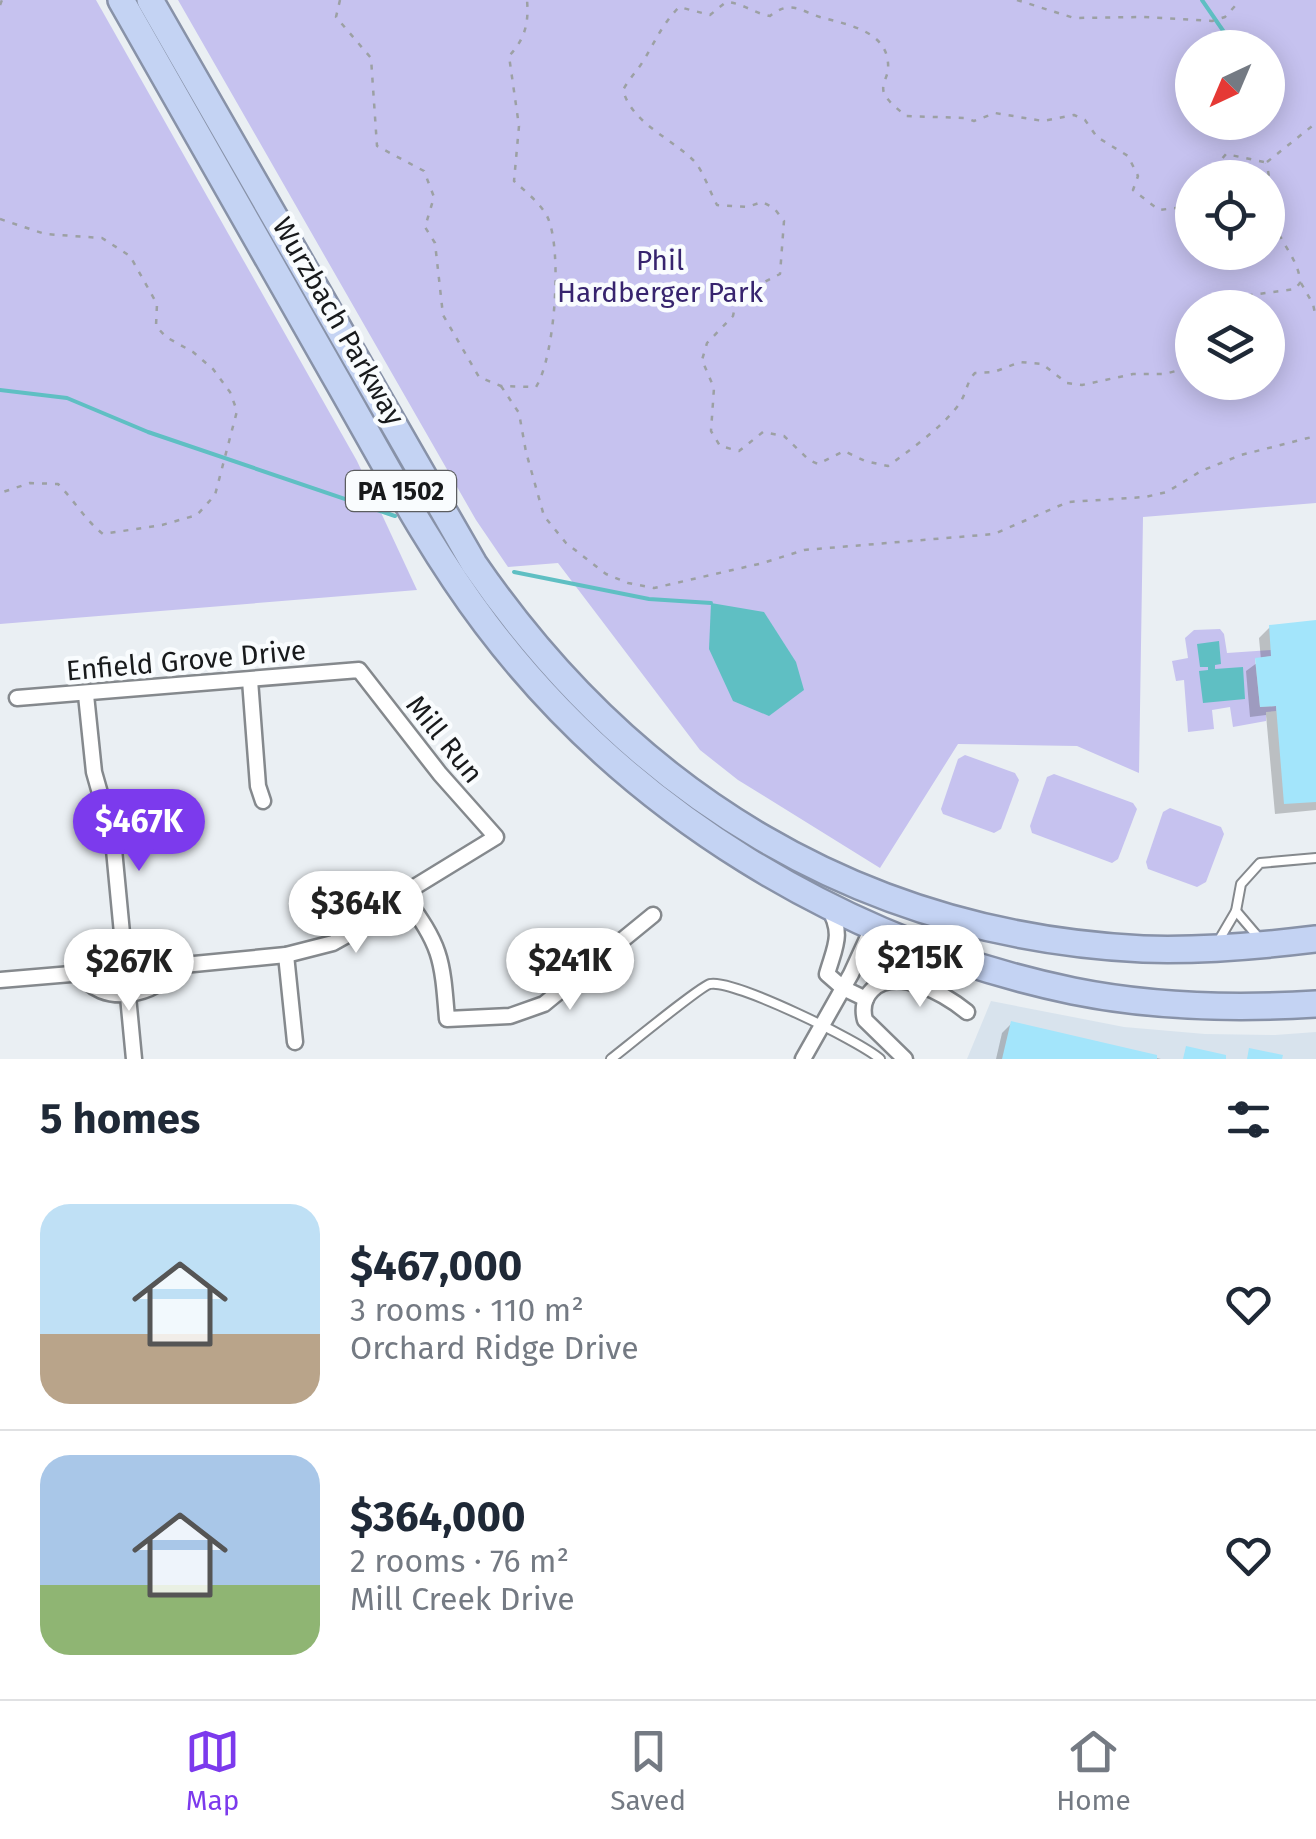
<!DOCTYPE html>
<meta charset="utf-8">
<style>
:root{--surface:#fff;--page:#f6f6f7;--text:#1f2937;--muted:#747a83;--line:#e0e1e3;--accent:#7c3aed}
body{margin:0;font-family:"Fira Sans",sans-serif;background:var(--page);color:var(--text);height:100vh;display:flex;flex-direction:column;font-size:38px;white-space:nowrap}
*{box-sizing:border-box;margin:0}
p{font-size:32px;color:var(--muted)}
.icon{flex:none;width:55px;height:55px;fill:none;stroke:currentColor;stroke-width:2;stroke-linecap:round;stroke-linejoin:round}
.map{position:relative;height:1059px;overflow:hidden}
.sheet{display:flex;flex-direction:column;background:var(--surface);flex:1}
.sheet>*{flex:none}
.needle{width:65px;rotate:224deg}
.fabs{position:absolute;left:1175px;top:30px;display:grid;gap:20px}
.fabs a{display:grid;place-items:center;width:110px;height:110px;border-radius:50%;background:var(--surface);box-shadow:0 5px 25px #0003;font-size:50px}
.price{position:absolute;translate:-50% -85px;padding:0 22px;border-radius:35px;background:#fff;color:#222;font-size:32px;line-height:65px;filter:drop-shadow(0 2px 5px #0008)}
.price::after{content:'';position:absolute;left:50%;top:60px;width:30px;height:22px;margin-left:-15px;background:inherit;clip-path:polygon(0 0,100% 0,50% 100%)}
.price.current{background:var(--accent);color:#fff}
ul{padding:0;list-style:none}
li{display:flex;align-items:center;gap:30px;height:250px;padding:0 40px}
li+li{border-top:2px solid var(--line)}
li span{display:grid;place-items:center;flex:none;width:280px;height:200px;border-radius:30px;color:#555}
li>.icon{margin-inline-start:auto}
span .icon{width:120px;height:120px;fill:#fffc;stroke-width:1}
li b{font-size:42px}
h2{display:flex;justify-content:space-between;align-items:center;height:120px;padding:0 40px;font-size:42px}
.tabs{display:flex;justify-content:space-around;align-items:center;height:140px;border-top:2px solid var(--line);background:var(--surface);font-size:28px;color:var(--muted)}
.tabs a{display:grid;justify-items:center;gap:5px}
.tabs .current{color:var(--accent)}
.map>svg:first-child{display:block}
</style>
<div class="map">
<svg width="1316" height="1059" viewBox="0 0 1316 1059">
<rect width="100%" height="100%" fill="#eaeff3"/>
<path fill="#d8e3ed" d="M991 1001 1124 1027 1205 1034 1275 1035 1316 1032V1059H967Z"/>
<g fill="#c6c2ef" fill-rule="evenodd">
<path d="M0 0H96L357 461 417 590 0 624Z"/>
<path d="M178 0H1316V503L1143 517 1139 773 1077 746 958 744 880 868 738 780 700 750 558 563 508 567 476 520ZM1192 48H1268V122H1192ZM1192 178H1268V252H1192ZM1192 308H1268V382H1192Z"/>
<path d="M1220 629 1224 634 1227 653 1271 650V656L1255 659 1260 707 1276 706V711L1266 712V721L1233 727 1230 707 1212 710 1214 729 1188 732 1184 680 1176 681 1172 661 1188 658 1185 638 1194 630Z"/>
<path d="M965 755 1015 773 1019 780 1001 829 994 833 943 814 941 809 958 759Z"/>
<path d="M1054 774 1133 803 1137 809 1118 859 1112 863 1032 833 1030 826 1047 777Z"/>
<path d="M1170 808 1221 827 1224 834 1206 882 1197 887 1148 869 1146 862 1163 812Z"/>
</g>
<g fill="#5fbfc3">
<path d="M711 603 764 612 796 662 804 690 769 716 733 701 709 649Z"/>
<path d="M1219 641 1221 664 1215 665V669L1243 667 1245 699 1203 703 1199 671 1208 670V667H1200L1197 644Z"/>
</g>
<g fill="#0003">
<path d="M1316 622V810L1275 814 1266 715 1250 717 1246 671 1261 660 1259 638 1270 627Z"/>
<path d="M1011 1024 1161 1059H996L1002 1033Z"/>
</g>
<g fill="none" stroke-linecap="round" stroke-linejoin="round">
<g stroke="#5fbfc3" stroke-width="4">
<path d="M1202 0 1235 48"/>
<path d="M0 390 67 398 148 432 395 516"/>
<path d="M514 572 649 599 711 603"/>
</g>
</g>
<g fill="#a3e5fb">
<path d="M1316 620V802L1284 804 1276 706 1260 707 1255 658 1271 656 1269 625Z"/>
<path d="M1011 1021 1157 1055V1059H1002Z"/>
<path d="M1186 1046 1226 1055V1059H1183Z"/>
<path d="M1249 1048 1283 1055 1282 1059H1247Z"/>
</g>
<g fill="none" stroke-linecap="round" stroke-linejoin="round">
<g stroke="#85898d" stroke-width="12">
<g id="service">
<path d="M1236 911 1259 938"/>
<path d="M1219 940 1236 911 1241 884 1260 863 1316 858"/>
<path d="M611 1059C624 1049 702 985 710 984 733 979 860 1041 880 1059"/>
</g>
</g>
<g stroke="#85898d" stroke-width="19">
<g id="minor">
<path d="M250 680 258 786 263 801"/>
<path d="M86 695 94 772 113 839 134 1059"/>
<path d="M17 698 359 670 440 774 496 837 403 894 367 924 333 943 286 955 173 966"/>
<path d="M403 894C441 947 442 955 447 1019L510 1016 544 1004 653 915"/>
<path d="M828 907C844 934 835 946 827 974L843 988 866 999"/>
<path d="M286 955 295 1042"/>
<path d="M83 973C96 1007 162 997 173 966"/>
<path d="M83 973C95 944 129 942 157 949L173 966"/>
<path d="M0 980 83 973"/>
<path d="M803 1059 851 974 873 926"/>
<path d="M905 1059 865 1020C862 1009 864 998 872 990 896 965 946 995 967 1012"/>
</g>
</g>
<g stroke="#8892a8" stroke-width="30">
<g id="motorway">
<path d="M121 0C192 124 263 248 333 373 382 458 427 546 486 624 628 812 843 943 1073 991 1152 1007 1236 1009 1316 1004"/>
<path d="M150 0 474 564C632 794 860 935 1143 949 1200 951 1259 946 1316 939"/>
</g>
</g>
<g stroke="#9ca0a3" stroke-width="2.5" stroke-dasharray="5 8" stroke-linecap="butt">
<path d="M340 0 336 17 371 58 377 146 424 171 434 197 425 227 435 243 443 315 479 377 501 386 536 387C555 357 563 248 547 216 540 203 525 191 514 181L519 126 509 56C525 39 529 23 527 0"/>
<path d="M1017 0 1074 18 1144 17 1212 21 1225 17 1235 6 1232 0"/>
<path d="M0 5 2 0"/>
<path d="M1267 162 1316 123"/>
<path d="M1206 178 1226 154 1264 162"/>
<path d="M1192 206 1159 210 1133 190 1138 176 1128 156 1097 137 1085 120 1074 115 1043 121 995 113 974 121 965 118 906 116C899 110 887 101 884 93 881 85 887 78 888 70 891 31 848 25 820 17 799 10 790 0 770 16 753 13 743 3 726 2L710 15 679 7C661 26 655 42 642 63 636 72 629 79 623 90 632 124 672 138 695 162 704 173 710 192 717 205L747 207 762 202 774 208 784 221 780 274 751 289 736 302 733 316 707 343 702 360 714 388 711 431 720 446 739 451 763 432 784 436 809 460 818 464 844 451 865 461 888 466C910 450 947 424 961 401 967 391 967 381 975 373L994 372 1020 362 1042 364 1067 383 1082 385 1133 374H1164L1192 367"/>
<path d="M0 219 45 234 102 238 130 256 157 304 156 326 166 337 193 352 213 369 230 392 237 411 215 495 197 515 162 525 103 534C85 520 74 500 58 484L30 483 0 493"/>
<path d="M1301 283 1313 304 1316 318"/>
<path d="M1241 308 1251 295 1295 289 1300 283C1300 260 1278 241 1273 218 1268 199 1272 182 1266 163"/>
<path d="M501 386 519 413 526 452 544 516 566 543 606 574 628 583 654 588 763 563 804 550 994 534 1068 502 1145 497 1167 492 1201 471 1241 455 1316 436"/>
</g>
<use href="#service" stroke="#fff" stroke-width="8"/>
<use href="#minor" stroke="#fff" stroke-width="14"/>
<use href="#motorway" stroke="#c4d3f3" stroke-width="25"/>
</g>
<g text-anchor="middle" stroke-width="9" stroke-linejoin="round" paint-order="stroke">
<rect fill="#f9fcfe" stroke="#5c5e60" stroke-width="2.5" x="346" y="471" width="110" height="40" rx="8"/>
<g font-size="25" font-weight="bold" fill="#181a1c">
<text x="401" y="500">PA 1502</text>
</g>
<g font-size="28" fill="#37246e" stroke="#f9fcfe">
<text x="660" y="270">Phil<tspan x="660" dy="32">Hardberger Park</tspan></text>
</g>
<g font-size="28" fill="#181a1c" stroke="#f9fcfe">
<text transform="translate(339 321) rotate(60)" y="10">Wurzbach Parkway</text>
<text transform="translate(186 660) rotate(-5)" y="10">Enfield Grove Drive</text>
<text transform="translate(445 739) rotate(51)" y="10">Mill Run</text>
</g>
</g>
</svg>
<div class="fabs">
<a><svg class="needle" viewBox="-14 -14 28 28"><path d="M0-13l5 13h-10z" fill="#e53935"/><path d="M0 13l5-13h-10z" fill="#747a83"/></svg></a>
<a><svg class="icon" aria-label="locate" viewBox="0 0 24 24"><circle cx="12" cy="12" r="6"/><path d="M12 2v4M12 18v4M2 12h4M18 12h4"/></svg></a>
<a><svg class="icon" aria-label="layers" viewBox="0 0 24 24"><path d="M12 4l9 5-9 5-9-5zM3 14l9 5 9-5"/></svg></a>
</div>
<b class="price current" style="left:139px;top:874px">$467K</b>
<b class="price" style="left:356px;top:956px">$364K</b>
<b class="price" style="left:920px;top:1010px">$215K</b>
<b class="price" style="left:570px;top:1013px">$241K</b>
<b class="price" style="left:129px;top:1014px">$267K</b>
</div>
<section class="sheet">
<h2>5 homes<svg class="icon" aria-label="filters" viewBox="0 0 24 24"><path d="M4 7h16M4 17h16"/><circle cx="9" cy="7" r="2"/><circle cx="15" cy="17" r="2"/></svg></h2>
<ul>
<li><span style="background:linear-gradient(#bfe0f5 65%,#b9a48a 0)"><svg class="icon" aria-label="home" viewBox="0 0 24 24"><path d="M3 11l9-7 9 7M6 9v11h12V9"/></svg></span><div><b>$467,000</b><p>3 rooms · 110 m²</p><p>Orchard Ridge Drive</p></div><svg class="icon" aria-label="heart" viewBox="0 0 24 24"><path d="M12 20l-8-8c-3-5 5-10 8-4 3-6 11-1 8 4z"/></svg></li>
<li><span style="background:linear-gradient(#a9c7e8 65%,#8fb573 0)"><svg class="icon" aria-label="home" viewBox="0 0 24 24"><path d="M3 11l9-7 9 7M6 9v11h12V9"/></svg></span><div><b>$364,000</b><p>2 rooms · 76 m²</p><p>Mill Creek Drive</p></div><svg class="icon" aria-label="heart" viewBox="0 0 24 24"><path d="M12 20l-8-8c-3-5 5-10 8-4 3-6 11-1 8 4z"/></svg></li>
</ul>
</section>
<nav class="tabs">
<a class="current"><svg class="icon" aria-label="map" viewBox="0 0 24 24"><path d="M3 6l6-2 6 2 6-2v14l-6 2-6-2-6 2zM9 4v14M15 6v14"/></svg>Map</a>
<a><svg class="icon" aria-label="saved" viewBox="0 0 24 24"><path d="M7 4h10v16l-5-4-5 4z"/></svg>Saved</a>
<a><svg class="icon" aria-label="home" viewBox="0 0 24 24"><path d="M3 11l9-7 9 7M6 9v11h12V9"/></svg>Home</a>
</nav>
